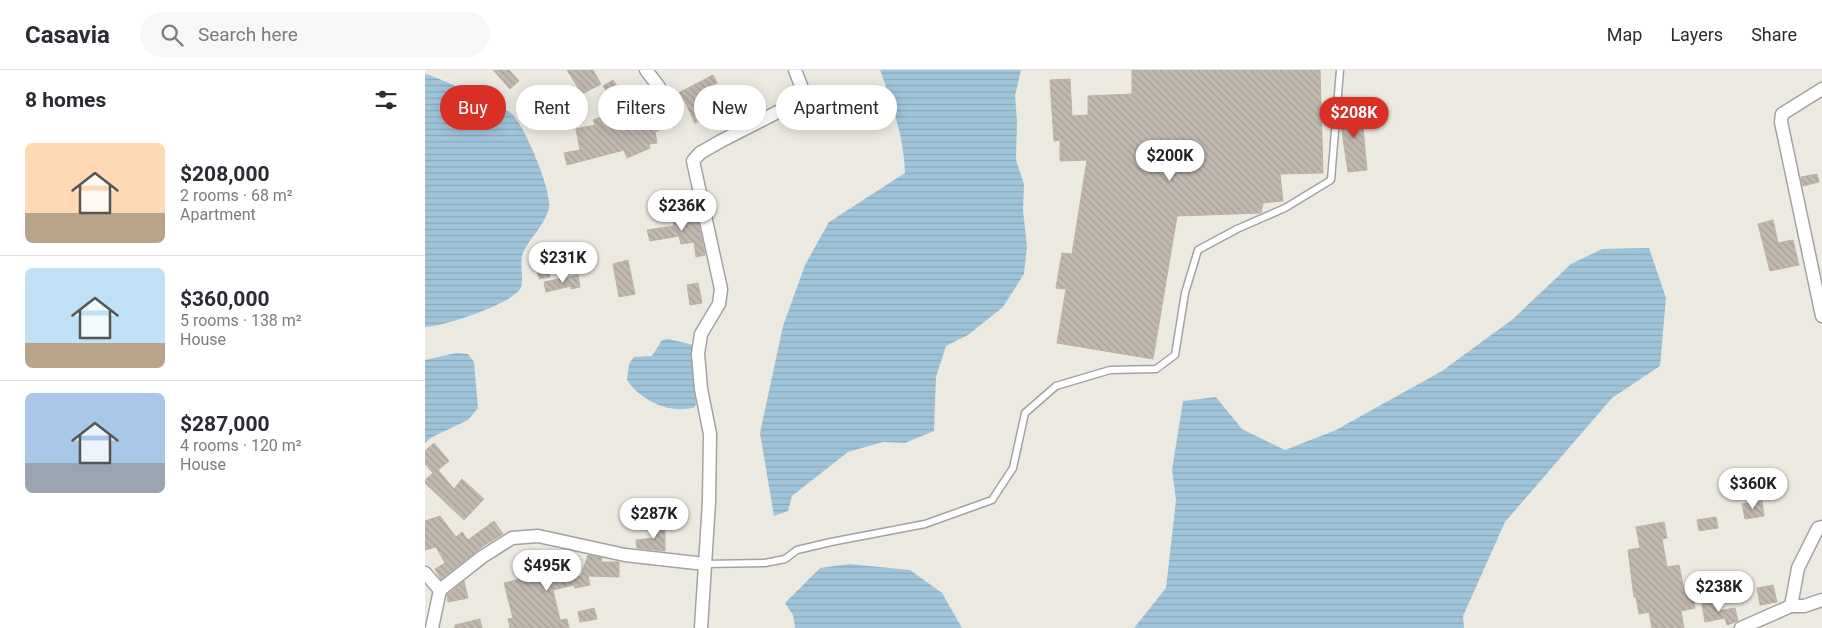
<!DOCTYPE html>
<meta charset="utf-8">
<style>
:root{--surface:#fff;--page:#f7f7f7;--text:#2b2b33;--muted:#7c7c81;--line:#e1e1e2;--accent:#d93025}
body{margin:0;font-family:Roboto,sans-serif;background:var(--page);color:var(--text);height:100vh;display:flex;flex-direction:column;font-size:19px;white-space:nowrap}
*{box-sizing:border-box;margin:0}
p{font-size:16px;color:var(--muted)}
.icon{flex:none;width:28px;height:28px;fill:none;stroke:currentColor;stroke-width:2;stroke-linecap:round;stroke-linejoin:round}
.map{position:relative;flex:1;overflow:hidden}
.sheet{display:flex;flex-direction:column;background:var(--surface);width:425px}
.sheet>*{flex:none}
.hud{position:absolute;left:15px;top:15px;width:475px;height:45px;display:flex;gap:10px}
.price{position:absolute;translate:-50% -42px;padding:0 11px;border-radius:18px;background:#fff;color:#222;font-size:16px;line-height:32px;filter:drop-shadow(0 1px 2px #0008)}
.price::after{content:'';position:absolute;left:50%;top:30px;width:15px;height:11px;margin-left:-8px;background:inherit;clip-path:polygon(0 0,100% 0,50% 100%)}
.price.on{background:var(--accent);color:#fff}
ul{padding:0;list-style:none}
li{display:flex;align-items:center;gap:15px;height:125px;padding:0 25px}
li+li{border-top:1px solid var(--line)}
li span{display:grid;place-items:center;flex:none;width:140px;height:100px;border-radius:8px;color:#555}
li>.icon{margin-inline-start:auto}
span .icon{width:60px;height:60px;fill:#fffc;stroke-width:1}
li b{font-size:21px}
h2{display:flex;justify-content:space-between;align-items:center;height:60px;padding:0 25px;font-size:21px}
.tag{padding:0 18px;border-radius:22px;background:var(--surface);box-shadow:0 2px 12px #0003;font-size:18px;line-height:45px}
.tag.on{background:var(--accent);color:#fff}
header{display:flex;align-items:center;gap:30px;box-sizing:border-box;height:70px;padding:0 25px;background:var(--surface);border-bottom:1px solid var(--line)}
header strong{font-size:24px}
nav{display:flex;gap:28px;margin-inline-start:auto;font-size:18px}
.search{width:350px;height:45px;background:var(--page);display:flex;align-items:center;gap:12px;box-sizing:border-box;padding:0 18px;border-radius:28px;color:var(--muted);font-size:19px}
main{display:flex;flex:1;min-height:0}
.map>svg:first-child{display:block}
</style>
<header>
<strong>Casavia</strong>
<div class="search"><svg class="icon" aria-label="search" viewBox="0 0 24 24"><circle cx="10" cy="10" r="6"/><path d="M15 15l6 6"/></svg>Search here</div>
<nav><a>Map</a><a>Layers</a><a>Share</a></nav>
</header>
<main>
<section class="sheet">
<h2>8 homes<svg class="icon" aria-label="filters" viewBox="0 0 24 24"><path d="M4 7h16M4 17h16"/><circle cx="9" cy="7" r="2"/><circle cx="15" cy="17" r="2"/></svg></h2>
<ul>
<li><span style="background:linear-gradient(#ffd9b3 70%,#b9a48a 0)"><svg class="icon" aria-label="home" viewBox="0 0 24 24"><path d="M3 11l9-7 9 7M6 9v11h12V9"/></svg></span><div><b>$208,000</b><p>2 rooms · 68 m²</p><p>Apartment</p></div></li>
<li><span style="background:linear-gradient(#bfe0f5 75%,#b9a48a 0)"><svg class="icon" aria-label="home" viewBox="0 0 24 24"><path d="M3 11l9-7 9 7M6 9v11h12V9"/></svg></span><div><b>$360,000</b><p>5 rooms · 138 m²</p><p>House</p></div></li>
<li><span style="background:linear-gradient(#a9c7e8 70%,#9aa5b1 0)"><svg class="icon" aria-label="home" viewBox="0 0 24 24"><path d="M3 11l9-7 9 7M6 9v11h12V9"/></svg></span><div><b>$287,000</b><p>4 rooms · 120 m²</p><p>House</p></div></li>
</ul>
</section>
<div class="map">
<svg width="1397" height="558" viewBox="0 0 1397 558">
<defs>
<pattern id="water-rules" width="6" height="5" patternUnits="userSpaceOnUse" patternTransform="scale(1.25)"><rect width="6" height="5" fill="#a0c5db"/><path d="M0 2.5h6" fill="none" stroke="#89a9bb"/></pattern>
<pattern id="building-back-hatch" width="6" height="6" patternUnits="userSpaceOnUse" patternTransform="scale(1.25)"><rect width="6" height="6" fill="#c1b9b0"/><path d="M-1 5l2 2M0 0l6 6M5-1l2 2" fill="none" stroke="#a59e97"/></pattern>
</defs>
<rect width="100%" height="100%" fill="#eceae0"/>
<g fill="url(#water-rules)">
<path d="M455 0H596L590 26 592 50 591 90 599 114 598 141 602 176 599 204 578 237 543 265 521 276 511 307 509 361 480 373 458 372 423 382 367 426 363 441 349 446 335 363 358 256 380 195 404 152 480 103C479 67 467 33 455 0Z"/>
<path d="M0 4C6 4 80 38 86 43 99 54 127 121 124 137 121 154 105 167 98 183 94 194 99 208 96 217 91 233 17 257 0 257Z"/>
<path d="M1224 178 1241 228 1235 296 1187 328 1080 452 1038 546 1039 558H709L741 518 751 430 747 400 758 331 791 327 817 359 860 380 911 360 1017 301 1088 249 1146 194 1177 179Z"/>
<path d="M244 269 268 275 271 332 270 337C245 345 215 330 202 310L204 294 209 287 227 286 237 270Z"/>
<path d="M31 283 43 284 49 292 53 338 43 350 7 367 0 373V290Z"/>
<path d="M424 494 485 500 517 523 537 558H370L368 545 360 533 395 498Z"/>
</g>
<g fill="url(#building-back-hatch)" stroke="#beb2a2">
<path d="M68 0H84L94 11 85 19Z"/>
<path d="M142 0H168L176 14 157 24Z"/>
<path d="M707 0H895L898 103 855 104 858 131 838 133 836 143 752 146 728 289 632 273 641 219 631 218 637 183 647 184 662 90 635 91V70L629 71 625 10 645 9 647 46 663 45V26L707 24Z"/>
<path d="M288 5 292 13 288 15 299 36 307 32 320 50 310 55 307 51 296 56 290 43 270 53 259 30 245 37 251 53 230 62 232 73 224 74 225 78 202 88 199 80 142 95 139 83 155 80 151 59 170 55 168 50 215 34 212 22 224 17 233 25 236 32Z"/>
<path d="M188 10 197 24 187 30 178 16Z"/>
<path d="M936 37 942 100 923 102 916 55 917 40Z"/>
<path d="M1392 104 1394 112 1378 116 1376 107Z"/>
<path d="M271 141 280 185 271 187 269 172 256 174 254 166 225 171 222 160 249 156 247 146Z"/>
<path d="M1348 150 1353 173 1368 170 1374 195 1345 201 1333 154Z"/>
<path d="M145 173 148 186 121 192 125 207 114 209 110 190 120 188 118 178Z"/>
<path d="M203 190 210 224 194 227 188 194Z"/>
<path d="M153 205 155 217 146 219V216L121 222 119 212Z"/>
<path d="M273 213 277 233 265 235 262 215Z"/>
<path d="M9 373 24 391 13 400 29 419 37 409 59 429 39 450 0 413V410L8 403 0 394V381Z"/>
<path d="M1337 431 1339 446 1320 449 1317 434Z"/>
<path d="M15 446 31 467 37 462 43 470 69 451 78 464 58 476 16 509 10 499 20 493 11 477 0 480V451Z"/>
<path d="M1291 447 1293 458 1274 461 1272 450Z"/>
<path d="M1239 452 1242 468 1237 469 1242 497 1254 495 1260 525 1268 524 1270 538 1256 541 1259 558H1227L1224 542 1214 544 1211 527H1209L1203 480 1215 478 1211 457Z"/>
<path d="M240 455V481L212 478 211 470 229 468 227 456Z"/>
<path d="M109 484 115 510 137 505 138 508 156 506 163 485 177 488 176 492H194V507L163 506 165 515 150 518 149 515 128 520 135 550 142 549 144 558H85L83 549 88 548 79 513 95 509 90 488Z"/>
<path d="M39 511 43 528 23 532 22 525Z"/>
<path d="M1348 515 1352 532 1335 535 1332 518Z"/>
<path d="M1291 531 1293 541 1310 538 1313 551 1302 555 1300 548 1280 552 1277 534Z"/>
<path d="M169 538 172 549 155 552 153 542Z"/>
<path d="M55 549 57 558H30V555Z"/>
</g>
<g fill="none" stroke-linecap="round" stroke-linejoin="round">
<g stroke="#a2a2a2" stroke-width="9">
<path id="service" d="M280 494 340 493 360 489 372 480 406 472 500 454 567 430 588 398 600 343 631 316 685 300 731 299 750 285 760 223 773 180 812 159 860 138 906 110 915 0"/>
</g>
<g stroke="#a2a2a2" stroke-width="15">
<g id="minor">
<path d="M221 0 234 17"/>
<path d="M1397 19 1357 44 1356 52 1397 246"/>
<path d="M0 503 15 520 7 558"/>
<path d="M15 520 57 487 87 468 113 466 200 485 280 494"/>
<path d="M1366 536H1379L1397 530"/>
<path d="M276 558 284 432 285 364 276 319 273 284 276 264 294 234 296 219 268 91 275 83 296 71 378 29V21L370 0"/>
<path d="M1316 558 1366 536 1373 498 1393 458 1397 457"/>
</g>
</g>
<use href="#service" stroke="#fff" stroke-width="6"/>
<use href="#minor" stroke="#fff" stroke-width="12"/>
</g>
</svg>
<b class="price on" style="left:929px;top:69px">$208K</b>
<b class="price" style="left:745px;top:112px">$200K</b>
<b class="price" style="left:257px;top:162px">$236K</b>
<b class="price" style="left:138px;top:214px">$231K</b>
<b class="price" style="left:1328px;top:440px">$360K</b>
<b class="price" style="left:229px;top:470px">$287K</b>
<b class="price" style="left:122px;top:522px">$495K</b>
<b class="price" style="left:1294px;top:543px">$238K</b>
<div class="hud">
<a class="tag on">Buy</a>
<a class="tag">Rent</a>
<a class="tag">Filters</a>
<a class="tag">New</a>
<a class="tag">Apartment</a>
</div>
</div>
</main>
